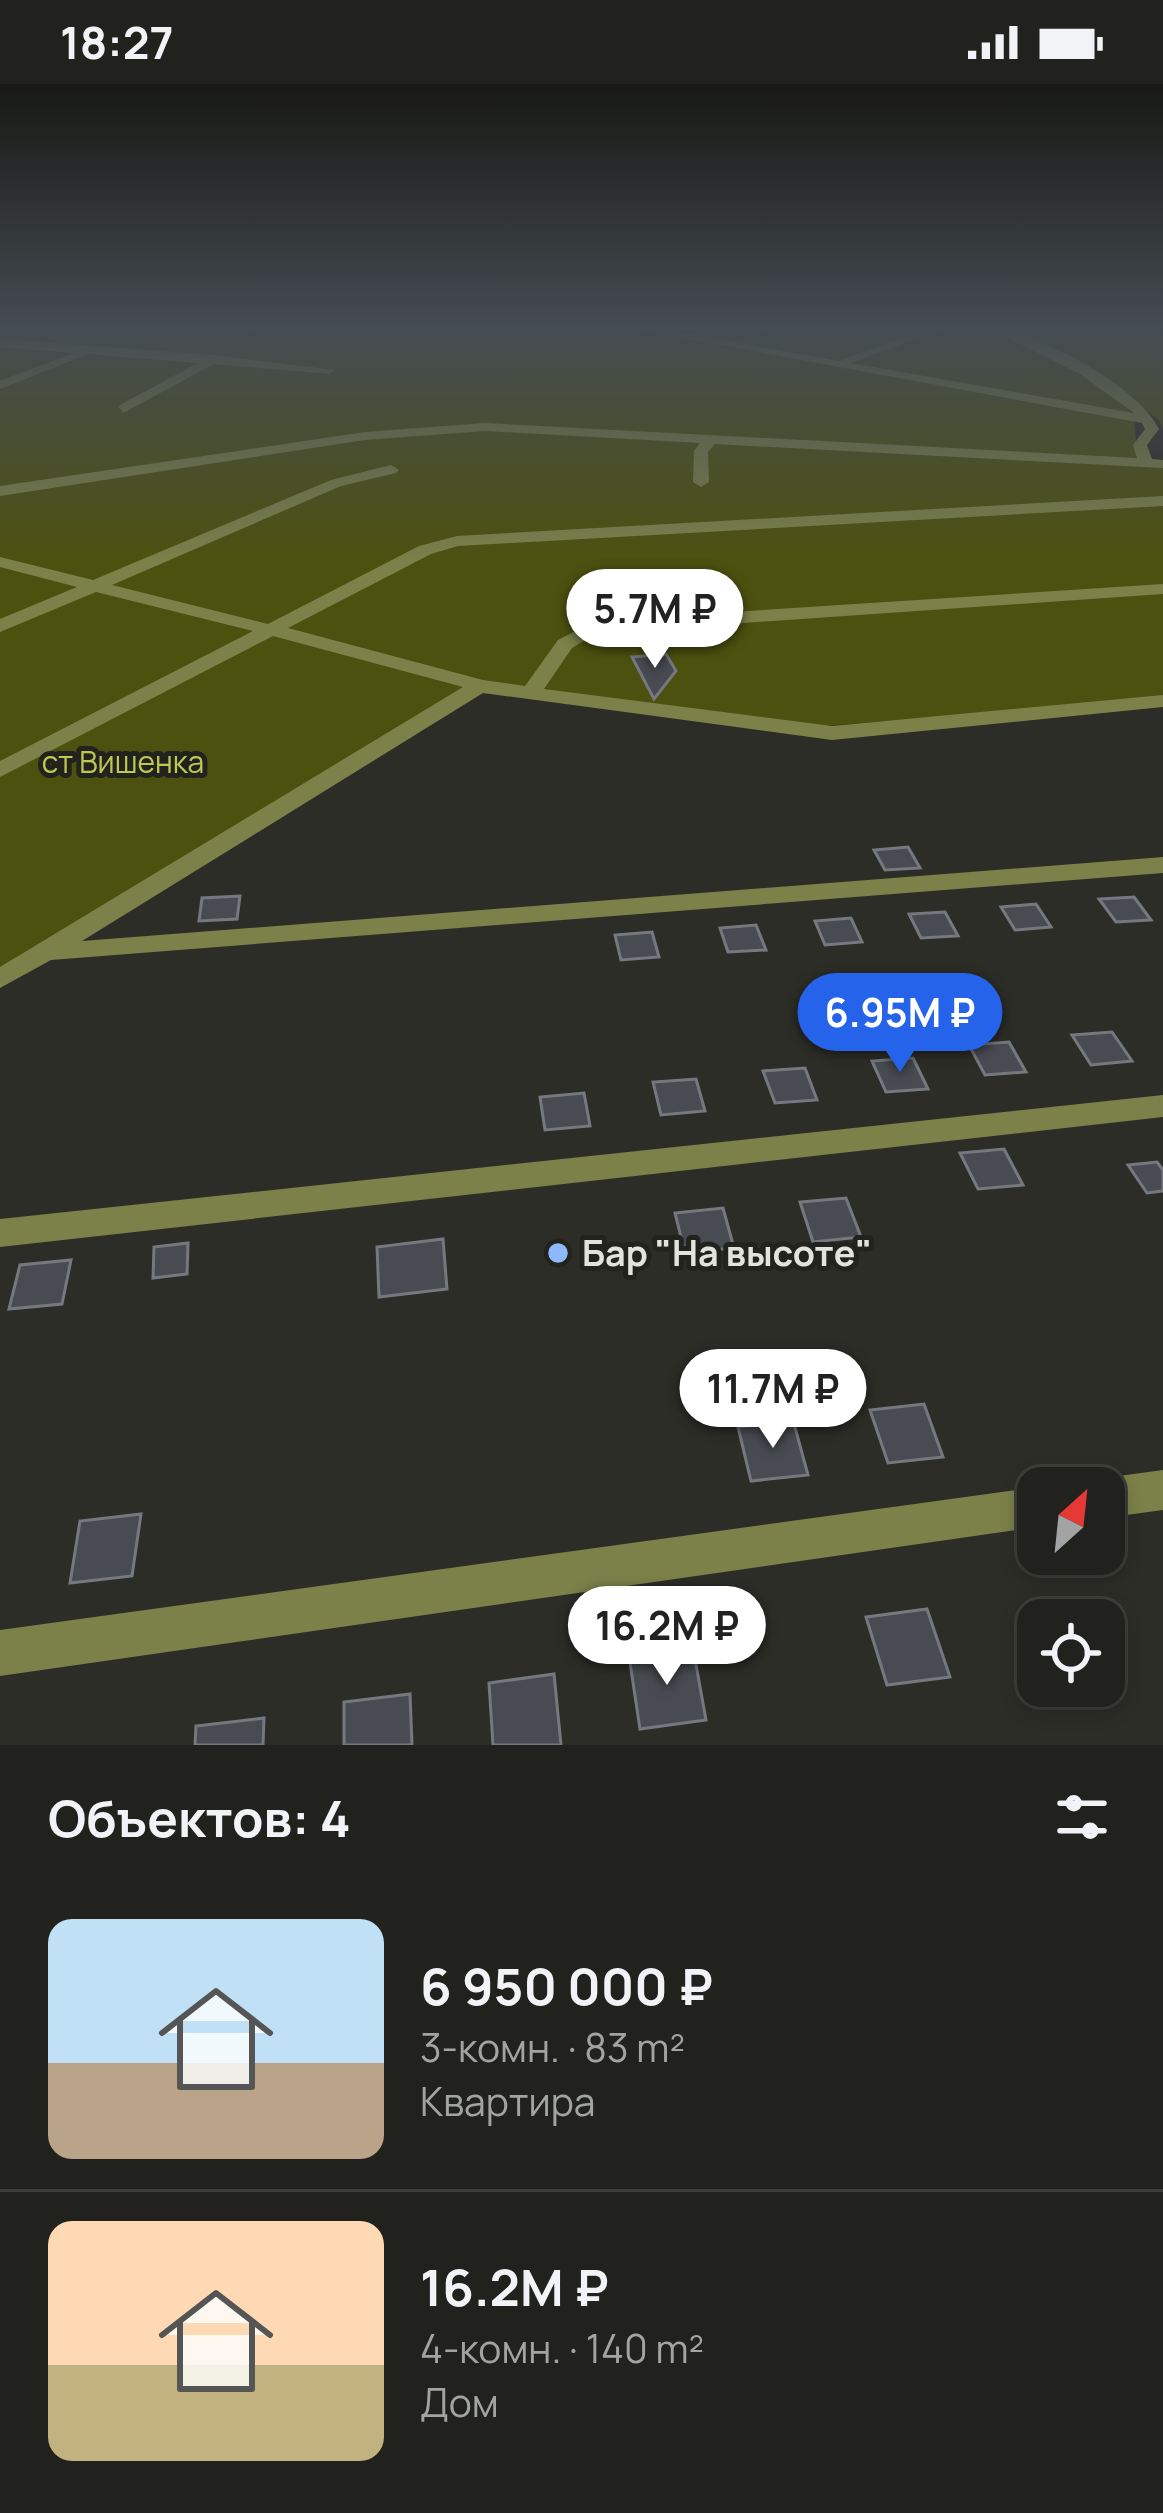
<!DOCTYPE html>
<html lang="ru">
<meta charset="utf-8">
<style>
:root{--surface:#21221d;--page:#292a26;--text:#f1f3f6;--muted:#a2a4a4;--line:#3e3f3b;--accent:#2563eb}
body{margin:0;font-family:Manrope,sans-serif;background:var(--page);color:var(--text);height:100vh;display:flex;flex-direction:column;font-size:45px;white-space:nowrap}
*{box-sizing:border-box;margin:0}
p{font-size:39px;color:var(--muted)}
.icon{flex:none;width:66px;height:66px;fill:none;stroke:currentColor;stroke-width:2;stroke-linecap:round;stroke-linejoin:round}
.map{position:relative;height:1661px;overflow:hidden}
.drawer{display:flex;flex-direction:column;background:var(--surface);flex:1}
.drawer>*{flex:none}
.needle{width:78px;rotate:27deg}
.fabs{position:absolute;left:1017px;top:1383px;display:grid;gap:24px}
.fabs a{display:grid;place-items:center;width:108px;height:108px;border-radius:24px;background:var(--surface);box-shadow:0 6px 18px #0003,0 0 0 3px var(--line);font-size:60px}
.price{position:absolute;translate:-50% -102px;padding:0 27px;border-radius:42px;background:#fff;color:#222;font-size:39px;line-height:78px;filter:drop-shadow(0 3px 6px #0008)}
.price::after{content:'';position:absolute;left:50%;top:72px;width:36px;height:27px;margin-left:-18px;background:inherit;clip-path:polygon(0 0,100% 0,50% 100%)}
.price.current{background:var(--accent);color:#fff}
ul{padding:0;list-style:none}
li{display:flex;align-items:center;gap:36px;height:300px;padding:0 48px}
li+li{border-top:3px solid var(--line)}
li span{display:grid;place-items:center;flex:none;width:336px;height:240px;border-radius:24px;color:#555}
li>.icon{margin-inline-start:auto}
span .icon{width:144px;height:144px;fill:#fffc;stroke-width:1}
li b{font-size:51px}
h2{display:flex;justify-content:space-between;align-items:center;height:144px;padding:0 48px;font-size:51px}
.status{display:flex;justify-content:space-between;align-items:center;height:84px;padding:0 60px;background:var(--surface);direction:ltr}
.status svg{height:33px;fill:currentColor}
.map>svg:first-child{display:block}
</style>
<div class="status"><b>18:27</b><svg viewBox="0 0 49 12"><path d="M0 12V9h3v3zM5 12V6h3v6zM10 12V3h3v9zM15 12V0h3v12zM26 1h20v11H26zM47 4h2v5h-2z"/></svg></div>
<div class="map">
<svg width="1163" height="1661" viewBox="0 0 1163 1661">
<rect width="100%" height="100%" fill="#2c2d27"/>
<path fill="#4d510f" d="M0 247H995L1093 285 1011 247H1163V345L1159 336 1121 308 1134 336 1138 378 1163 383V615L786 645 485 602 0 901Z"/>
<g fill="#484b51" stroke="#75797f" stroke-width="3">
<path d="M666 570 676 587 654 615 632 573Z"/>
<path d="M908 763 920 784 885 786 874 766Z"/>
<path d="M240 812 237 835 199 837 202 814Z"/>
<path d="M1134 813 1151 836 1116 838 1099 815Z"/>
<path d="M1036 820 1051 843 1015 846 1001 823Z"/>
<path d="M945 828 958 852 921 854 909 830Z"/>
<path d="M851 834 862 858 825 861 815 837Z"/>
<path d="M756 841 766 866 728 868 720 844Z"/>
<path d="M652 848 659 873 621 876 615 851Z"/>
<path d="M1112 948 1132 977 1091 981 1072 951Z"/>
<path d="M1009 958 1026 988 985 991 969 961Z"/>
<path d="M913 974 928 1005 886 1008 872 977Z"/>
<path d="M805 984 817 1016 775 1019 763 987Z"/>
<path d="M696 995 705 1027 661 1031 653 998Z"/>
<path d="M584 1009 590 1042 545 1046 540 1013Z"/>
<path d="M1004 1065 1023 1101 978 1105 960 1069Z"/>
<path d="M1157 1078 1163 1086V1107L1147 1109 1128 1081Z"/>
<path d="M846 1114 861 1153 813 1158 800 1118Z"/>
<path d="M723 1124 734 1164 685 1169 675 1129Z"/>
<path d="M443 1155 447 1205 379 1213 377 1163Z"/>
<path d="M188 1159 187 1190 153 1194 154 1163Z"/>
<path d="M71 1176 62 1220 9 1225 20 1181Z"/>
<path d="M924 1320 943 1373 888 1379 870 1326Z"/>
<path d="M793 1336 808 1391 751 1397 738 1343Z"/>
<path d="M141 1430 132 1492 70 1499 80 1437Z"/>
<path d="M927 1525 950 1593 887 1601 866 1533Z"/>
<path d="M693 1564 706 1636 640 1645 629 1572Z"/>
<path d="M554 1590 561 1661H493L489 1599Z"/>
<path d="M410 1610 412 1661H344V1618Z"/>
<path d="M264 1634 263 1661H195L196 1642Z"/>
</g>
<g fill="none" stroke-linecap="round" stroke-linejoin="round">
<g fill="#7b8149" fill-rule="evenodd">
<path d="M645 247H672L839 277 920 247H938L851 279 1134 329 1080 290 994 247C1039 247 1141 305 1159 345L1147 361 1152 375 1163 376V384L715 360 708 368 709 398 701 403 693 398 694 367 700 359 485 347 365 356 0 412V402L365 348 485 339 1137 374 1133 361 1145 345 1142 339Z"/>
<path d="M0 255 214 271 335 286 329 290 214 280 123 329 118 322 198 279 88 270 0 305V297L74 269 0 263Z"/>
<path d="M391 381 399 386 396 389 341 402 112 501 268 540 419 462 457 452 1163 412V422L458 462 431 470 288 544 483 596 525 602 558 556 595 537 1163 500V510L597 549 572 564 544 605 832 642 1163 611V623L832 656 483 609 82 857 1163 773V789L51 876 0 904V883L463 603 273 552 0 693V677L253 547 96 508 0 548V535L77 503 0 483V473L93 496 331 396Z"/>
<path d="M1163 1011V1033L0 1163V1135Z"/>
<path d="M1163 1386V1426L1104 1434V1404H1087L1104 1394Z"/>
<path d="M1038 1403V1443L0 1592V1546Z"/>
</g>
</g>
<linearGradient id="sky" x2="0" y2="1"><stop stop-color="#181915"/><stop offset="0.51" stop-color="#454c52"/><stop offset="1" stop-color="#454c52" stop-opacity="0"/></linearGradient>
<rect width="1163" height="480" fill="url(#sky)"/>
<circle fill="#8db9fc" stroke="#22231d" stroke-width="4.5" cx="558" cy="1169" r="12"/>
<g text-anchor="middle" stroke-width="10" stroke-linejoin="round" paint-order="stroke">
<g font-size="30" fill="#bfc852" stroke="#22231d">
<text x="123" y="689">ст Вишенка</text>
</g>
<g font-size="36" font-weight="bold" fill="#e2e2de" stroke="#22231d" text-anchor="start">
<text x="582" y="1182">Бар "На высоте"</text>
</g>
</g>
</svg>
<div class="fabs">
<a><svg class="needle" viewBox="-14 -14 28 28"><path d="M0-13l5 13h-10z" fill="#e53935"/><path d="M0 13l5-13h-10z" fill="#a2a4a4"/></svg></a>
<a><svg class="icon" aria-label="locate" viewBox="0 0 24 24"><circle cx="12" cy="12" r="6"/><path d="M12 2v4M12 18v4M2 12h4M18 12h4"/></svg></a>
</div>
<b class="price" style="left:655px;top:587px">5.7M ₽</b>
<b class="price current" style="left:900px;top:991px">6.95M ₽</b>
<b class="price" style="left:773px;top:1367px">11.7M ₽</b>
<b class="price" style="left:667px;top:1604px">16.2M ₽</b>
</div>
<section class="drawer">
<h2>Объектов: 4<svg class="icon" aria-label="filters" viewBox="0 0 24 24"><path d="M4 7h16M4 17h16"/><circle cx="9" cy="7" r="2"/><circle cx="15" cy="17" r="2"/></svg></h2>
<ul>
<li><span style="background:linear-gradient(#bfe0f5 60%,#b9a48a 0)"><svg class="icon" aria-label="home" viewBox="0 0 24 24"><path d="M3 11l9-7 9 7M6 9v11h12V9"/></svg></span><div><b>6 950 000 ₽</b><p>3-комн. · 83 m²</p><p>Квартира</p></div></li>
<li><span style="background:linear-gradient(#ffd9b3 60%,#c2b280 0)"><svg class="icon" aria-label="home" viewBox="0 0 24 24"><path d="M3 11l9-7 9 7M6 9v11h12V9"/></svg></span><div><b>16.2M ₽</b><p>4-комн. · 140 m²</p><p>Дом</p></div></li>
</ul>
</section>
